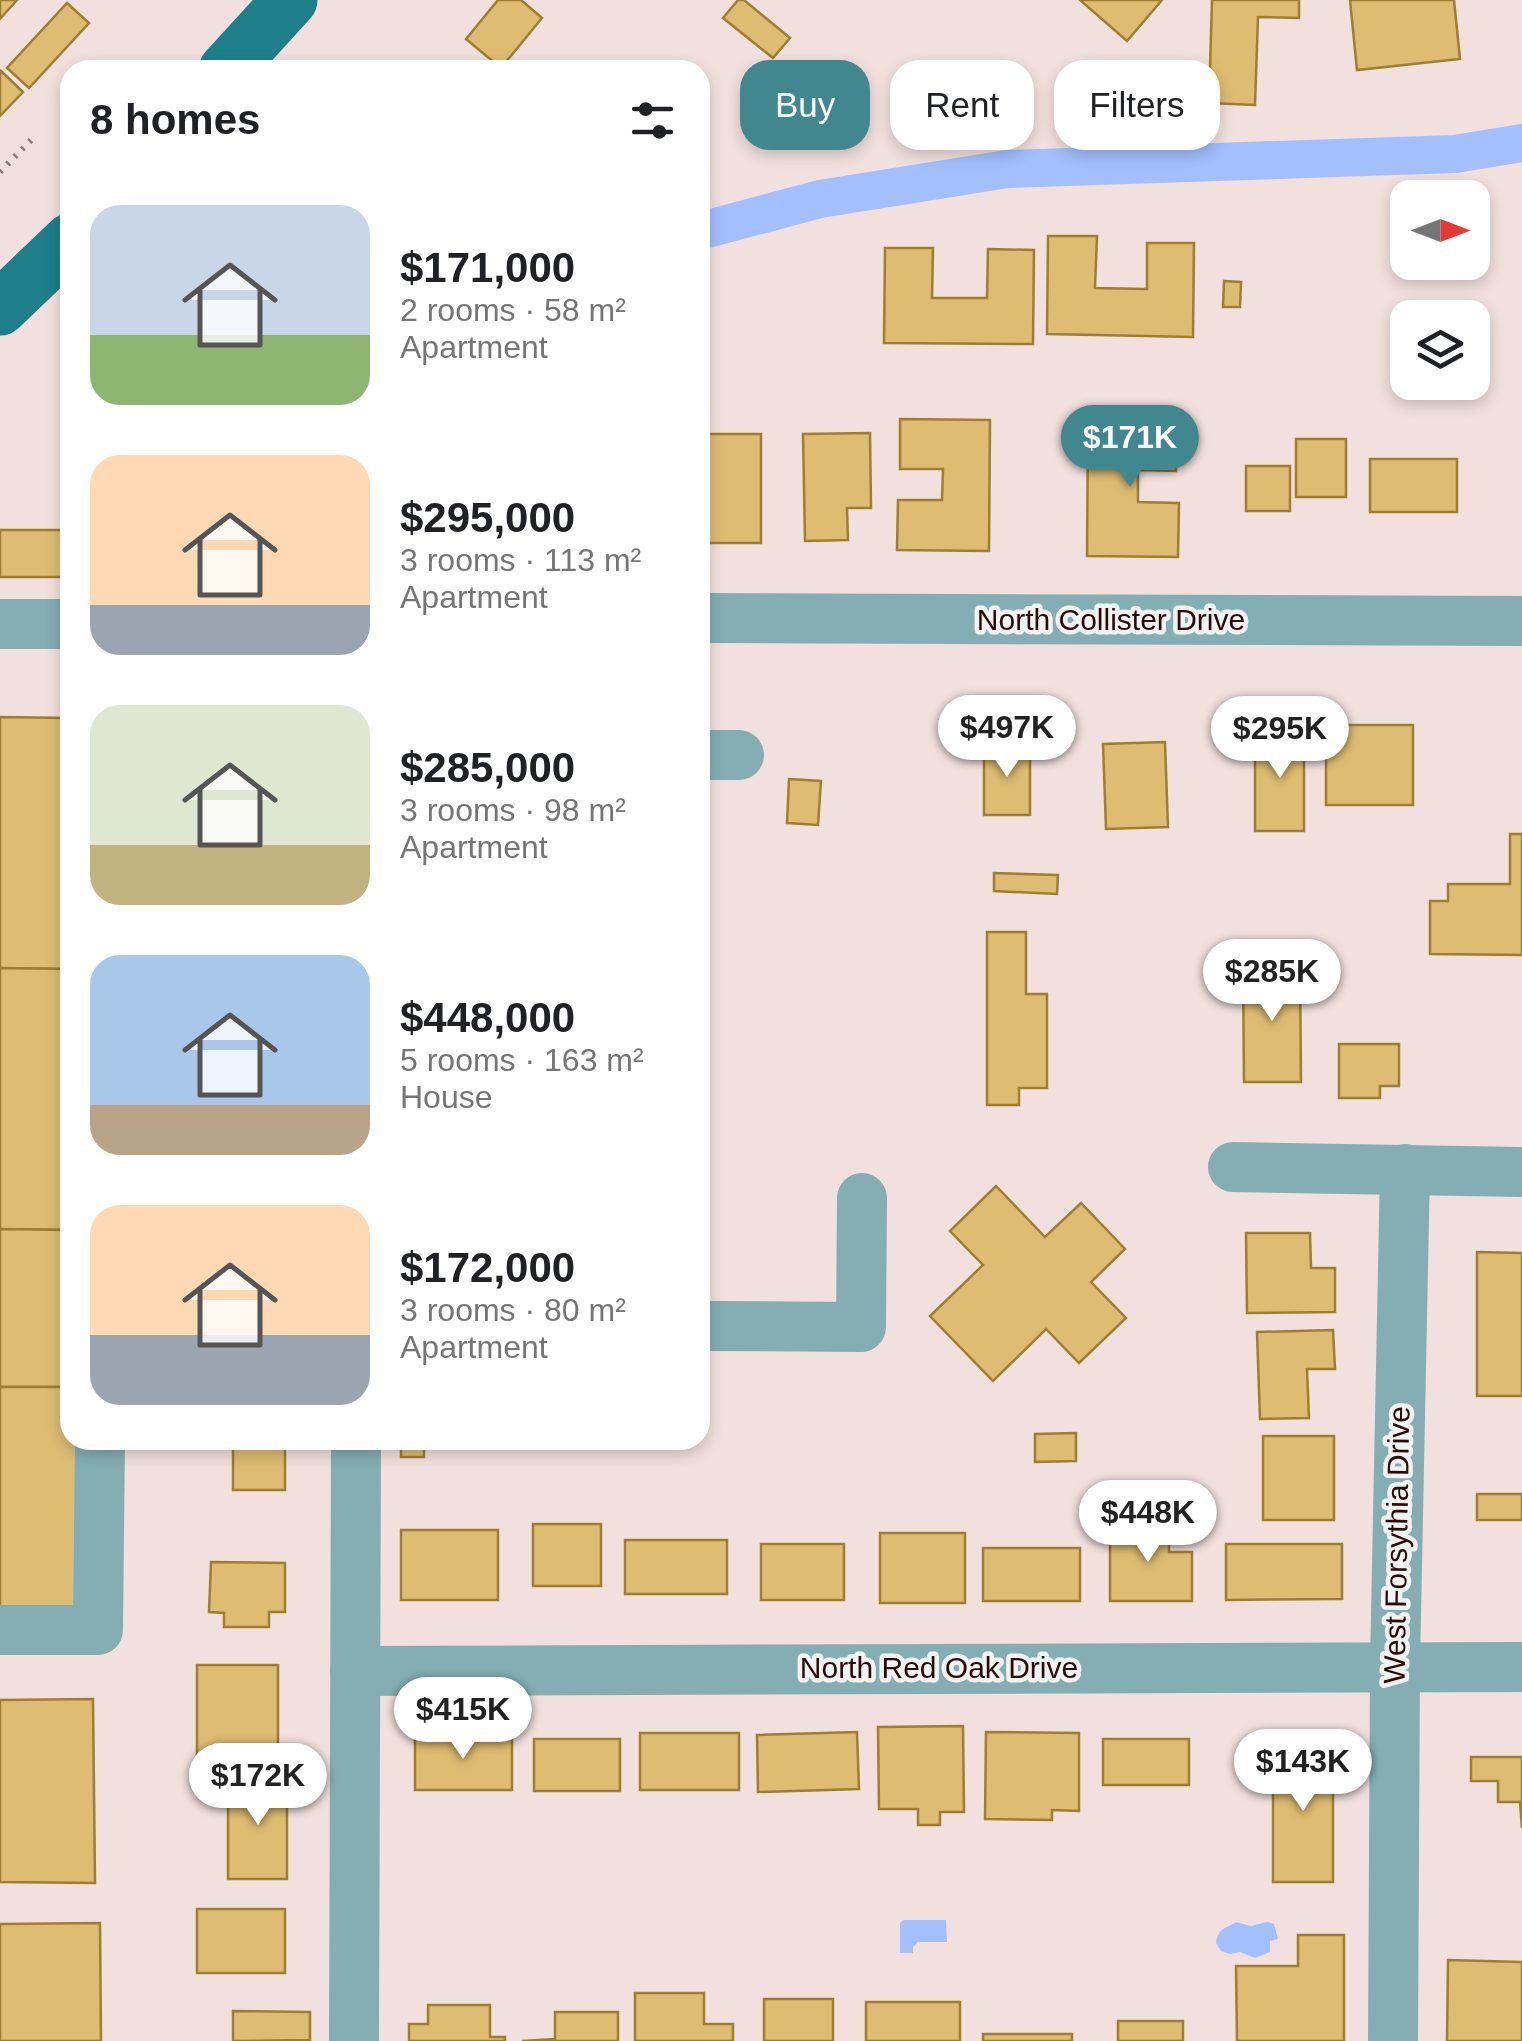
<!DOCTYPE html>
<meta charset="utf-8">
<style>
:root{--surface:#fff;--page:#f2f2f2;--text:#202124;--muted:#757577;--accent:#408790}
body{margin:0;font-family:Helvetica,sans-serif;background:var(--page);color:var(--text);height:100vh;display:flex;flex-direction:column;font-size:38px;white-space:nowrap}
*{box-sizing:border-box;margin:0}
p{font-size:32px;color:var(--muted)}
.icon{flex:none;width:55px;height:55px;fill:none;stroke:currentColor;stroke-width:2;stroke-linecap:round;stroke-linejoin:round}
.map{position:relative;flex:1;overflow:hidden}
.details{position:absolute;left:60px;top:60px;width:650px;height:1390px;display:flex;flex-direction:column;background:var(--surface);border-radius:30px;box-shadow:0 5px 15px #0003}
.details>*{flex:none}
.banner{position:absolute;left:740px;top:60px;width:630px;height:90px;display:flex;gap:20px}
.needle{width:65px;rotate:90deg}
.fabs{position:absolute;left:1390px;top:180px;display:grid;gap:20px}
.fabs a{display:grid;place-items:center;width:100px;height:100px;border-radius:20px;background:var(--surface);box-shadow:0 5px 15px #0003;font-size:50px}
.price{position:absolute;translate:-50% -85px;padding:0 22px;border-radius:35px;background:#fff;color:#222;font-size:32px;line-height:65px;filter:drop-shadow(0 2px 5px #0008)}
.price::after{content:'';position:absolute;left:50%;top:60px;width:30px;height:22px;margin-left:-15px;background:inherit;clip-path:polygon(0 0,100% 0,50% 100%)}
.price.on{background:var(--accent);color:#fff}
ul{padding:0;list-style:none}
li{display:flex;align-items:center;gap:30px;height:250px;padding:0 30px}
li span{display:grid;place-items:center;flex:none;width:280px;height:200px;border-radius:30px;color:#555}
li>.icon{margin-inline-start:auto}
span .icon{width:120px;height:120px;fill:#fffc;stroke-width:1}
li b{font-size:42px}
h2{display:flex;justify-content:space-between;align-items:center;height:120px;padding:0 30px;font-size:42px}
.pill{padding:0 35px;border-radius:30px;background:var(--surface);box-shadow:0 5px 15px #0003;font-size:35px;line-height:90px}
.pill.on{background:var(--accent);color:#fff}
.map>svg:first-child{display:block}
</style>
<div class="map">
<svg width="1522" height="2041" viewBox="0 0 1522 2041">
<rect width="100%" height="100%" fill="#f2e0de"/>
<g fill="#a3bffe">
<path d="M904 1920H946L947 1942H918L913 1947V1953H900V1923Z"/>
<path d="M1236 1922 1251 1926 1267 1922 1274 1924 1278 1939 1270 1941V1952L1255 1958 1240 1952 1230 1954 1221 1951 1216 1943C1218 1928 1225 1929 1236 1922Z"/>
</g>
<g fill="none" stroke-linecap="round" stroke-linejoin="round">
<path stroke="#a3bffe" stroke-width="38" d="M700 231 820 199 1007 169 1455 154 1522 143"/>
</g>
<g fill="#debc71" stroke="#9e7e31" stroke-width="2.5">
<path d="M0 0H17L0 19Z"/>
<path d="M498 0H521L542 18 501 68 466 39Z"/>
<path d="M738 0H744L790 38 773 58 723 18Z"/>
<path d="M1080 0H1162L1127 41Z"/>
<path d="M1212 0H1299V18L1258 17 1255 105 1209 103Z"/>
<path d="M1350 0H1454L1460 59 1357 70Z"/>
<path d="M67 3 89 23 29 88 7 68Z"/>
<path d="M1 71 23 92 0 116V73Z"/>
<path d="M1048 236H1097L1095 288 1147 289V243H1194L1193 337 1047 334Z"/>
<path d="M885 248H933L932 298H987L988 249 1034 250 1033 344 884 343Z"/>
<path d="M1224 281 1241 282 1240 307H1223Z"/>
<path d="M900 419 990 420 989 551 897 550 898 500H942L943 469H900Z"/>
<path d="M1088 422 1177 423 1176 471 1138 470V502L1179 503 1178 557 1087 556Z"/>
<path d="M870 433 871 508H847L848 540 805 541 803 434Z"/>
<rect x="706" y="434" width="55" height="109"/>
<rect x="1296" y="439" width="50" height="58"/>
<rect x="1370" y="459" width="87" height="53"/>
<rect x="1246" y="466" width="44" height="45"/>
<rect x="0" y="530" width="70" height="47"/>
<path d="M0 717 70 718V969L0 968Z"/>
<rect x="1326" y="725" width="87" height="80"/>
<rect x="1255" y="730" width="49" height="101"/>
<path d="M1165 742 1168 827 1106 829 1103 744Z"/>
<rect x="984" y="746" width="46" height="69"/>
<path d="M789 779 821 781 818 825 787 823Z"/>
<path d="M1510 834H1522V955L1430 954V901H1448V884H1510Z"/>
<path d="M994 873 1058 875 1057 894 994 891Z"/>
<path d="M987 932H1026V994H1047V1088H1019V1105H987Z"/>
<path d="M1300 966 1301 1082H1244L1243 967Z"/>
<path d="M0 968 70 969V1230L0 1229Z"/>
<path d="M1339 1044H1399V1086H1380V1098H1339Z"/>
<path d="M996 1186 1045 1237 1081 1203 1125 1249 1091 1282 1126 1318 1079 1363 1046 1329 993 1381 930 1316 983 1265 950 1231Z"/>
<path d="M0 1229 70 1230V1387H0Z"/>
<path d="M1246 1233H1310L1311 1268H1335V1312L1247 1313Z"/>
<path d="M1477 1252 1522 1253V1396H1477Z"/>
<path d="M1333 1330 1335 1369H1307L1309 1418 1260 1419 1257 1332Z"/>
<path d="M0 1387H70V1440H78L76 1612H0Z"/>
<path d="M1076 1433V1461L1035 1462V1434Z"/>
<rect x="1263" y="1436" width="71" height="84"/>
<rect x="233" y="1440" width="52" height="50"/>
<rect x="401" y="1440" width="23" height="17"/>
<rect x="1477" y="1494" width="45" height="26"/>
<rect x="533" y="1524" width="68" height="62"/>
<path d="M1110 1524H1169V1552H1192V1601H1110Z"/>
<rect x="401" y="1530" width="97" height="70"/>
<rect x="880" y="1533" width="85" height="70"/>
<rect x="625" y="1540" width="102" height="54"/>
<rect x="761" y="1544" width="83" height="56"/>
<path d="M1226 1544H1342V1599L1226 1600Z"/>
<rect x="983" y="1548" width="97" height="53"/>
<path d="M211 1562 285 1563V1612H269V1627H224V1613L209 1612Z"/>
<rect x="197" y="1665" width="81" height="90"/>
<path d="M93 1699 95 1883 0 1882V1700Z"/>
<path d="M963 1726 964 1812H940V1825H918V1809H879L878 1727Z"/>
<path d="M857 1732 859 1789 758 1792 757 1735Z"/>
<path d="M986 1732 1079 1733V1811L1052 1810V1820L985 1819Z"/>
<rect x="640" y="1733" width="99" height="57"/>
<rect x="415" y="1735" width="97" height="55"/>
<rect x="534" y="1739" width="86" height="52"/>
<rect x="1103" y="1739" width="86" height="46"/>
<rect x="1273" y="1745" width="60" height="137"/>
<path d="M1471 1757H1522V1828L1520 1802H1498V1781H1471Z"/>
<rect x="228" y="1778" width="59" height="101"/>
<rect x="197" y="1909" width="88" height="64"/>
<path d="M100 1923 101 2041H0V1924Z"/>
<path d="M1298 1935H1344V2041H1237L1236 1966H1298Z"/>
<path d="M1448 1960 1522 1962V2041H1447Z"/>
<path d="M635 1993H704V2024H733V2041H635Z"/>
<rect x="764" y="1999" width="69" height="42"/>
<rect x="866" y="2002" width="94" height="39"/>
<path d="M428 2005H490V2037H505V2041H409V2024H428Z"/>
<path d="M233 2011 310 2012V2040L233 2041Z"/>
<path d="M555 2012H618V2041H522L555 2039Z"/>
<rect x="1118" y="2021" width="65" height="20"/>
<rect x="983" y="2034" width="89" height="7"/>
</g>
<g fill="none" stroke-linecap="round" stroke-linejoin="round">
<path stroke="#8f7775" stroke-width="6" stroke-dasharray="2.5 8" stroke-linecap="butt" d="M0 172 32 139"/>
<g stroke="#84aeb4" stroke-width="50">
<path d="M700 618 1522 621"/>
<path d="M0 624H70"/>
<path d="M700 755H739"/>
<path d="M1233 1167 1522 1172"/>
<path d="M708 1326 861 1327 862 1198"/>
<path d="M0 1630H98L100 1440"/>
<path d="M355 1671 1522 1667"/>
<path d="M354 2041 356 1440"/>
<path d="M1393 2041 1395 1665 1405 1169"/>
</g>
<g stroke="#1c7f8a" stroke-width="55">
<path d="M226 70 290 0"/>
<path d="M0 308 70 241"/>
</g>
</g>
<g text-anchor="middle" stroke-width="9" stroke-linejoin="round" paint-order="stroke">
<g font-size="30" fill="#280a08" stroke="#f2f2f2">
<text x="1111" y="630">North Collister Drive</text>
<text transform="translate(1397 1545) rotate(-89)" y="10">West Forsythia Drive</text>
<text x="939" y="1678">North Red Oak Drive</text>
</g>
</g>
</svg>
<div class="fabs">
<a><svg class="needle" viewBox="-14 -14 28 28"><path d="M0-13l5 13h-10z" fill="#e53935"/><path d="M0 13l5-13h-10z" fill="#757577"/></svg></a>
<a><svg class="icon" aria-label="layers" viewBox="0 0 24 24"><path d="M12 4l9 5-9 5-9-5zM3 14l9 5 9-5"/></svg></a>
</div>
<b class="price on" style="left:1130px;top:490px">$171K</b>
<b class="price" style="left:1007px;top:780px">$497K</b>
<b class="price" style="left:1280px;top:781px">$295K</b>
<b class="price" style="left:1272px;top:1024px">$285K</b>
<b class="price" style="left:1148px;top:1565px">$448K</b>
<b class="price" style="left:463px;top:1762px">$415K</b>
<b class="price" style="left:1303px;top:1814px">$143K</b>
<b class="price" style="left:258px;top:1828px">$172K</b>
<div class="banner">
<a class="pill on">Buy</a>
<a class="pill">Rent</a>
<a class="pill">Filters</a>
</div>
<section class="details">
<h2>8 homes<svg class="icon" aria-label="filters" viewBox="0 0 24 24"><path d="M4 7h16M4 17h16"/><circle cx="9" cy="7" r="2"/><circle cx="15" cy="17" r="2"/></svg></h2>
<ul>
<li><span style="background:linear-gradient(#c9d6e8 65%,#8fb573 0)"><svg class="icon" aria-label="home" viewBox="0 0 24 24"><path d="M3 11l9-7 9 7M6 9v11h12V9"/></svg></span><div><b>$171,000</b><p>2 rooms · 58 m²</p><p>Apartment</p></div></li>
<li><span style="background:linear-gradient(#ffd9b3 75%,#9aa5b1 0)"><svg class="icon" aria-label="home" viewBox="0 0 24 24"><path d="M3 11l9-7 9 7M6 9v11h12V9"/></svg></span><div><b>$295,000</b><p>3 rooms · 113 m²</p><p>Apartment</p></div></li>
<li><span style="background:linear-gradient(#dfe7d0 70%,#c2b280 0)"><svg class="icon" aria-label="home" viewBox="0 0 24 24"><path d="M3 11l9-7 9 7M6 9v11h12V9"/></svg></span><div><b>$285,000</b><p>3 rooms · 98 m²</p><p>Apartment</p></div></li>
<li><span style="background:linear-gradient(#a9c7e8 75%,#b9a48a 0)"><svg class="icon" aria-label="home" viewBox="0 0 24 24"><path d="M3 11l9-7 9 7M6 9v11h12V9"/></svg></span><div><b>$448,000</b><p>5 rooms · 163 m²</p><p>House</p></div></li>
<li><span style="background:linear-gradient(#ffd9b3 65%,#9aa5b1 0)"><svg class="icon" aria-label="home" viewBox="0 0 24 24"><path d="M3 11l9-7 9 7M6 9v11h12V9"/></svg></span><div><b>$172,000</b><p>3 rooms · 80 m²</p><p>Apartment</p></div></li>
</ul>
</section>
</div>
